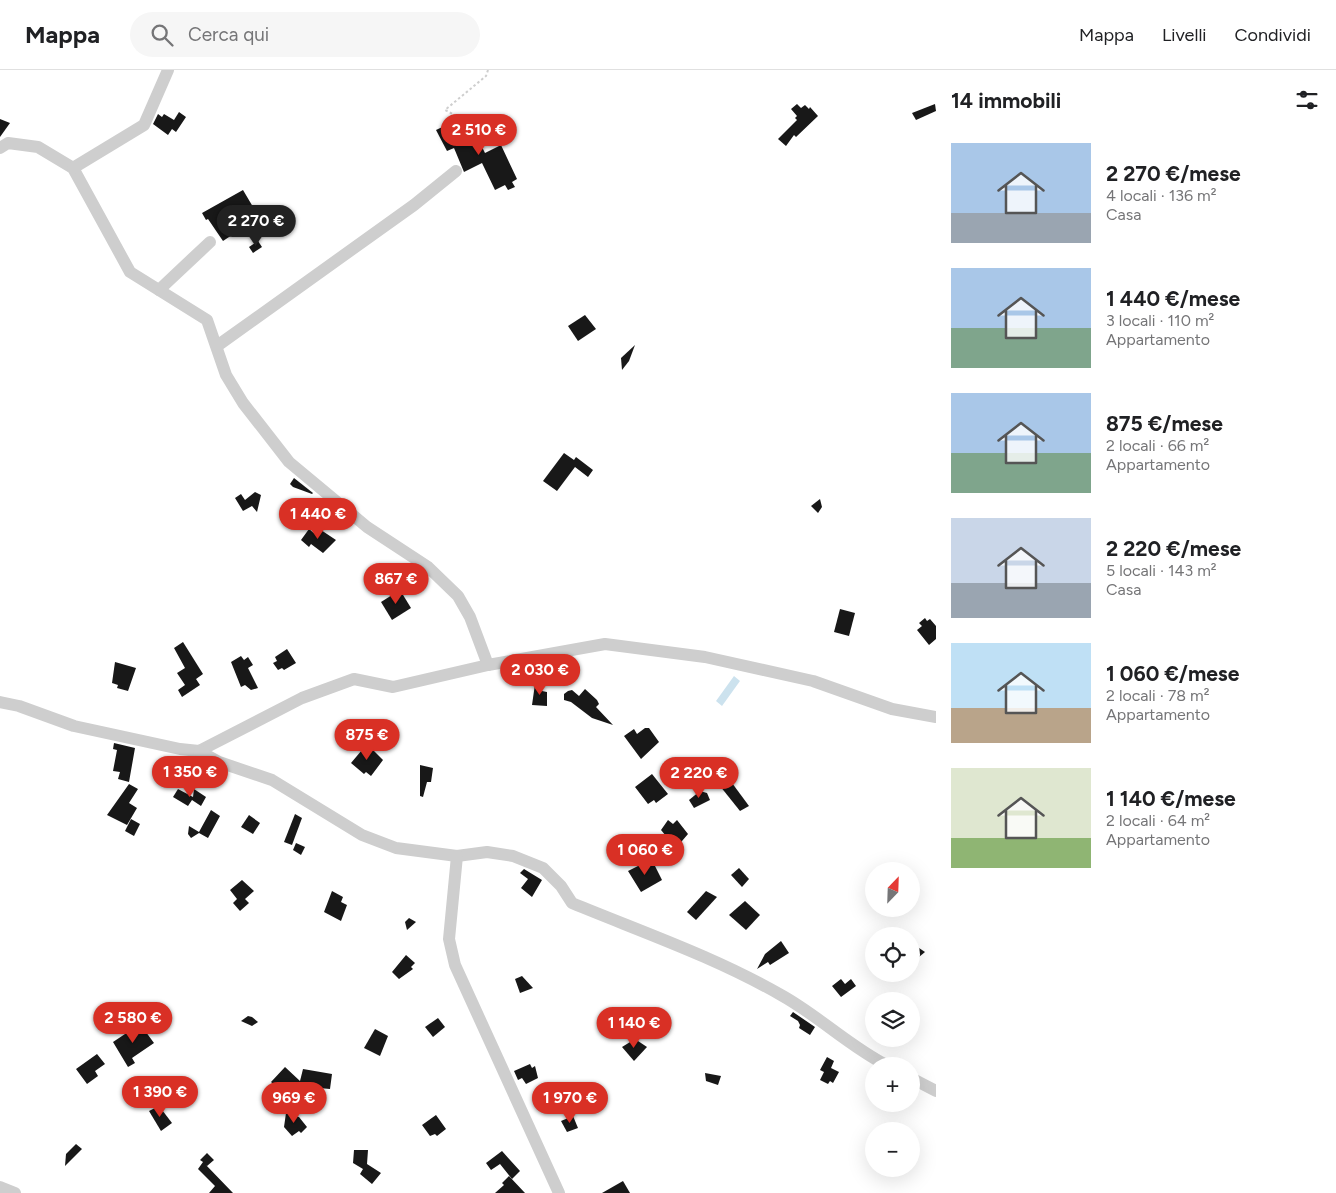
<!DOCTYPE html>
<html lang="it">
<meta charset="utf-8">
<style>
:root{--surface:#fff;--page:#f6f6f6;--text:#202124;--muted:#757577;--line:#e0e0e0;--accent:#d93025}
body{margin:0;font-family:Figtree,sans-serif;background:var(--page);color:var(--text);height:100vh;display:flex;flex-direction:column;font-size:19px;white-space:nowrap}
*{box-sizing:border-box;margin:0}
p{font-size:16px;color:var(--muted)}
.icon{flex:none;width:28px;height:28px;fill:none;stroke:currentColor;stroke-width:2;stroke-linecap:round;stroke-linejoin:round}
.map{position:relative;flex:1;overflow:hidden}
.panel{display:flex;flex-direction:column;background:var(--surface);width:400px}
.panel>*{flex:none}
.needle{width:32px;rotate:23deg}
.tools{position:absolute;left:865px;top:792px;display:grid;gap:10px}
.tools a{display:grid;place-items:center;width:55px;height:55px;border-radius:50%;background:var(--surface);box-shadow:0 5px 20px #0002;font-size:25px}
.price{position:absolute;translate:-50% -42px;padding:0 11px;border-radius:18px;background:var(--accent);color:#fff;font-size:16px;line-height:32px;filter:drop-shadow(0 1px 2px #0008)}
.price::after{content:'';position:absolute;left:50%;top:30px;width:15px;height:11px;margin-left:-8px;background:inherit;clip-path:polygon(0 0,100% 0,50% 100%)}
.price.active{background:#222;color:#fff}
ul{padding:0;list-style:none}
li{display:flex;align-items:center;gap:15px;height:125px;padding:0 15px}
li span{display:grid;place-items:center;flex:none;width:140px;height:100px;border-radius:0px;color:#555}
li>.icon{margin-inline-start:auto}
span .icon{width:60px;height:60px;fill:#fffc;stroke-width:1}
li b{font-size:21px}
h2{display:flex;justify-content:space-between;align-items:center;height:60px;padding:0 15px;font-size:21px}
header{display:flex;align-items:center;gap:30px;box-sizing:border-box;height:70px;padding:0 25px;background:var(--surface);border-bottom:1px solid var(--line)}
header strong{font-size:24px}
nav{display:flex;gap:28px;margin-inline-start:auto;font-size:18px}
.search{width:350px;height:45px;background:var(--page);display:flex;align-items:center;gap:12px;box-sizing:border-box;padding:0 18px;border-radius:28px;color:var(--muted);font-size:19px}
main{display:flex;flex:1;min-height:0}
.map>svg:first-child{display:block}
</style>
<header>
<strong>Mappa</strong>
<div class="search"><svg class="icon" aria-label="search" viewBox="0 0 24 24"><circle cx="10" cy="10" r="6"/><path d="M15 15l6 6"/></svg>Cerca qui</div>
<nav><a>Mappa</a><a>Livelli</a><a>Condividi</a></nav>
</header>
<main>
<div class="map">
<svg width="936" height="1123" viewBox="0 0 936 1123">
<rect width="100%" height="100%" fill="#fff"/>
<path fill="#cce2ee" d="M734 606 740 611 722 636 716 631Z"/>
<g fill="#181818">
<path d="M797 34 801 38 805 35 809 39 810 37 818 46 796 67 794 65 786 76 778 69 797 50 795 48 797 46 791 39Z"/>
<path d="M935 34 936 41 916 50 912 43Z"/>
<path d="M179 42 186 47 176 62 172 59 168 65 153 54 158 44 162 47 164 44 174 50Z"/>
<path d="M0 49 10 53 0 67Z"/>
<path d="M453 52 462 67 474 61 485 83 501 75 517 109 512 112 515 117 508 120 505 115 495 120 482 93 464 102 454 78 447 81 436 60Z"/>
<path d="M243 120 259 147 223 171 208 149 206 150 202 143Z"/>
<path d="M258 171 262 177 253 183 249 177Z"/>
<path d="M585 245 596 259 578 271 568 256Z"/>
<path d="M635 275 629 291 622 300 621 288Z"/>
<path d="M564 383 574 390 576 387 593 400 588 407 575 397 557 421 543 411Z"/>
<path d="M294 408 313 423 312 424 293 417 290 414Z"/>
<path d="M255 422 261 425 257 442 252 436 243 441 235 428 241 424 245 430Z"/>
<path d="M820 429 822 437 818 443 811 436Z"/>
<path d="M309 459 316 465 321 460 336 470 323 483 311 474 309 477 301 470Z"/>
<path d="M400 520 411 538 392 550 381 532Z"/>
<path d="M840 539 855 543 849 566 834 562Z"/>
<path d="M925 548 927 551 930 549 936 556V569L929 575 917 560 922 556 919 553Z"/>
<path d="M183 572 203 604 196 609 200 615 182 627 178 620 185 615 177 603 185 598 174 578Z"/>
<path d="M287 579 296 593 284 600 282 598 278 600 273 593 277 591 275 587Z"/>
<path d="M241 586 244 590 248 587 253 595 248 598 258 618 251 620 245 615 241 617 231 592Z"/>
<path d="M115 592 136 598 128 621 117 618 118 615 112 613Z"/>
<path d="M535 614 543 615 542 621 547 622V636L532 635Z"/>
<path d="M585 619 597 630 599 634 596 637 613 655 592 648 571 632 564 630V624L568 621 572 620 579 626Z"/>
<path d="M645 658H649L659 672 641 689 624 666 634 659 637 664Z"/>
<path d="M114 673 135 678 129 712 118 709 120 702 113 701 117 680 113 679Z"/>
<path d="M367 674 383 690 371 706 366 702 364 704 351 693Z"/>
<path d="M718 694 749 736 740 741 708 701Z"/>
<path d="M420 695 433 698 431 712H427L423 727 420 726Z"/>
<path d="M652 704 668 724 656 733 654 730 648 734 635 717Z"/>
<path d="M129 714 138 719 129 733 137 738 127 755 107 745Z"/>
<path d="M178 719 193 727 194 719 206 727 201 736 192 730 188 736 173 727Z"/>
<path d="M700 721 707 723 710 730 694 738 689 730Z"/>
<path d="M211 740 220 746 208 768 199 763 191 768 188 764 189 756 199 762Z"/>
<path d="M295 744 302 748 292 775 284 772Z"/>
<path d="M249 745 260 753 253 764 241 757Z"/>
<path d="M131 749 140 754 134 766 125 761Z"/>
<path d="M668 750 673 754 677 750 688 764 676 778 661 760Z"/>
<path d="M296 773 305 777 301 785 293 780Z"/>
<path d="M648 791 650 794 653 792 662 810 641 822 628 801Z"/>
<path d="M739 798 749 809 742 817 731 805Z"/>
<path d="M524 799 542 810 532 827 521 818 528 809 520 803Z"/>
<path d="M242 810 254 821 245 829 249 833 240 841 233 833 237 829 230 820Z"/>
<path d="M332 821 343 827 341 832 347 835 341 851 324 842Z"/>
<path d="M706 821 717 827 696 850 687 842Z"/>
<path d="M745 831 760 845 746 860 729 845Z"/>
<path d="M409 848 416 852 407 860 405 852Z"/>
<path d="M781 871 789 883 770 895 768 892 757 899 765 884Z"/>
<path d="M916 876 925 882 919 887H911V878Z"/>
<path d="M406 885 415 893 411 897 413 899 399 909 392 902Z"/>
<path d="M522 906 533 918 520 923 515 909Z"/>
<path d="M841 909 845 914 851 909 856 916 841 927 832 916Z"/>
<path d="M793 942 815 957 810 965 799 958 800 955 798 951 790 946Z"/>
<path d="M248 946 252 947 258 952 252 956 241 951Z"/>
<path d="M438 948 445 957 433 967 425 957Z"/>
<path d="M140 954 154 973 132 988 135 993 128 997 113 972Z"/>
<path d="M375 959 388 966 380 986 364 978Z"/>
<path d="M635 969 647 977 634 991 622 977Z"/>
<path d="M97 984 105 994 95 1001 98 1006 87 1014 76 999Z"/>
<path d="M827 987 834 991 831 998 839 1002 833 1013 830 1011 828 1014 820 1010 824 1002 820 1000Z"/>
<path d="M530 994 532 998 535 996 538 1008 526 1014 522 1008 518 1010 514 1001Z"/>
<path d="M285 997 300 1011 303 999 332 1004 330 1019 308 1017 313 1023 278 1018 271 1012Z"/>
<path d="M705 1003 721 1006 718 1015 706 1011Z"/>
<path d="M159 1036 172 1053 161 1061 149 1041Z"/>
<path d="M286 1043 299 1047 307 1057 301 1063 299 1061 292 1066 284 1057Z"/>
<path d="M436 1045 446 1059 437 1066 435 1064 430 1066 422 1055Z"/>
<path d="M573 1046 578 1058 567 1062 561 1051Z"/>
<path d="M76 1074 82 1079 65 1096 66 1084Z"/>
<path d="M354 1080H368L367 1094 381 1103 372 1114 360 1104 363 1099 353 1093Z"/>
<path d="M502 1081 520 1101 512 1109 500 1094 491 1100 486 1093Z"/>
<path d="M207 1083 214 1090 207 1096 205 1094 233 1123H209L215 1116 198 1099 203 1092 200 1090Z"/>
<path d="M509 1106 525 1123H495L504 1115 502 1113Z"/>
<path d="M623 1111 630 1123H602Z"/>
</g>
<g fill="none" stroke-linecap="round" stroke-linejoin="round">
<path stroke="#cecece" stroke-width="2" stroke-dasharray="2.5 2.5" stroke-linecap="butt" d="M488 0 486 6 445 40 491 64"/>
<g stroke="#cecece" stroke-width="12">
<path d="M0 78 8 73 38 77 73 98 130 202 207 250 226 305 243 333 289 392 367 457 428 497 458 526 470 547 488 595"/>
<path d="M73 98 144 55 168 0"/>
<path d="M159 220 210 172"/>
<path d="M217 276 414 135 456 101"/>
<path d="M0 632 19 636 74 656 180 679 199 681 302 628 354 609 393 617 488 595 605 574 705 587 813 611 892 639 936 647"/>
<path d="M199 681 219 692 272 710 362 765 396 778 457 786 487 782 513 786 543 798 561 816 572 833C642 862 715 887 781 925 819 946 850 977 888 996"/>
<path d="M457 786 449 869 455 895 559 1123"/>
<path d="M911 1008 936 1021"/>
<path d="M0 1117 15 1123"/>
</g>
</g>
</svg>
<div class="tools">
<a><svg class="needle" viewBox="-14 -14 28 28"><path d="M0-13l5 13h-10z" fill="#e53935"/><path d="M0 13l5-13h-10z" fill="#757577"/></svg></a>
<a><svg class="icon" aria-label="locate" viewBox="0 0 24 24"><circle cx="12" cy="12" r="6"/><path d="M12 2v4M12 18v4M2 12h4M18 12h4"/></svg></a>
<a><svg class="icon" aria-label="layers" viewBox="0 0 24 24"><path d="M12 4l9 5-9 5-9-5zM3 14l9 5 9-5"/></svg></a>
<a>+</a>
<a>−</a>
</div>
<b class="price" style="left:479px;top:86px">2 510 €</b>
<b class="price active" style="left:256px;top:177px">2 270 €</b>
<b class="price" style="left:318px;top:470px">1 440 €</b>
<b class="price" style="left:396px;top:535px">867 €</b>
<b class="price" style="left:540px;top:626px">2 030 €</b>
<b class="price" style="left:367px;top:691px">875 €</b>
<b class="price" style="left:190px;top:728px">1 350 €</b>
<b class="price" style="left:699px;top:729px">2 220 €</b>
<b class="price" style="left:645px;top:806px">1 060 €</b>
<b class="price" style="left:133px;top:974px">2 580 €</b>
<b class="price" style="left:634px;top:979px">1 140 €</b>
<b class="price" style="left:160px;top:1048px">1 390 €</b>
<b class="price" style="left:294px;top:1054px">969 €</b>
<b class="price" style="left:570px;top:1054px">1 970 €</b>
</div>
<section class="panel">
<h2>14 immobili<svg class="icon" aria-label="filters" viewBox="0 0 24 24"><path d="M4 7h16M4 17h16"/><circle cx="9" cy="7" r="2"/><circle cx="15" cy="17" r="2"/></svg></h2>
<ul>
<li><span style="background:linear-gradient(#a9c7e8 70%,#9aa5b1 0)"><svg class="icon" aria-label="home" viewBox="0 0 24 24"><path d="M3 11l9-7 9 7M6 9v11h12V9"/></svg></span><div><b>2 270 €/mese</b><p>4 locali · 136 m²</p><p>Casa</p></div></li>
<li><span style="background:linear-gradient(#a9c7e8 60%,#7fa58c 0)"><svg class="icon" aria-label="home" viewBox="0 0 24 24"><path d="M3 11l9-7 9 7M6 9v11h12V9"/></svg></span><div><b>1 440 €/mese</b><p>3 locali · 110 m²</p><p>Appartamento</p></div></li>
<li><span style="background:linear-gradient(#a9c7e8 60%,#7fa58c 0)"><svg class="icon" aria-label="home" viewBox="0 0 24 24"><path d="M3 11l9-7 9 7M6 9v11h12V9"/></svg></span><div><b>875 €/mese</b><p>2 locali · 66 m²</p><p>Appartamento</p></div></li>
<li><span style="background:linear-gradient(#c9d6e8 65%,#9aa5b1 0)"><svg class="icon" aria-label="home" viewBox="0 0 24 24"><path d="M3 11l9-7 9 7M6 9v11h12V9"/></svg></span><div><b>2 220 €/mese</b><p>5 locali · 143 m²</p><p>Casa</p></div></li>
<li><span style="background:linear-gradient(#bfe0f5 65%,#b9a48a 0)"><svg class="icon" aria-label="home" viewBox="0 0 24 24"><path d="M3 11l9-7 9 7M6 9v11h12V9"/></svg></span><div><b>1 060 €/mese</b><p>2 locali · 78 m²</p><p>Appartamento</p></div></li>
<li><span style="background:linear-gradient(#dfe7d0 70%,#8fb573 0)"><svg class="icon" aria-label="home" viewBox="0 0 24 24"><path d="M3 11l9-7 9 7M6 9v11h12V9"/></svg></span><div><b>1 140 €/mese</b><p>2 locali · 64 m²</p><p>Appartamento</p></div></li>
</ul>
</section>
</main>
